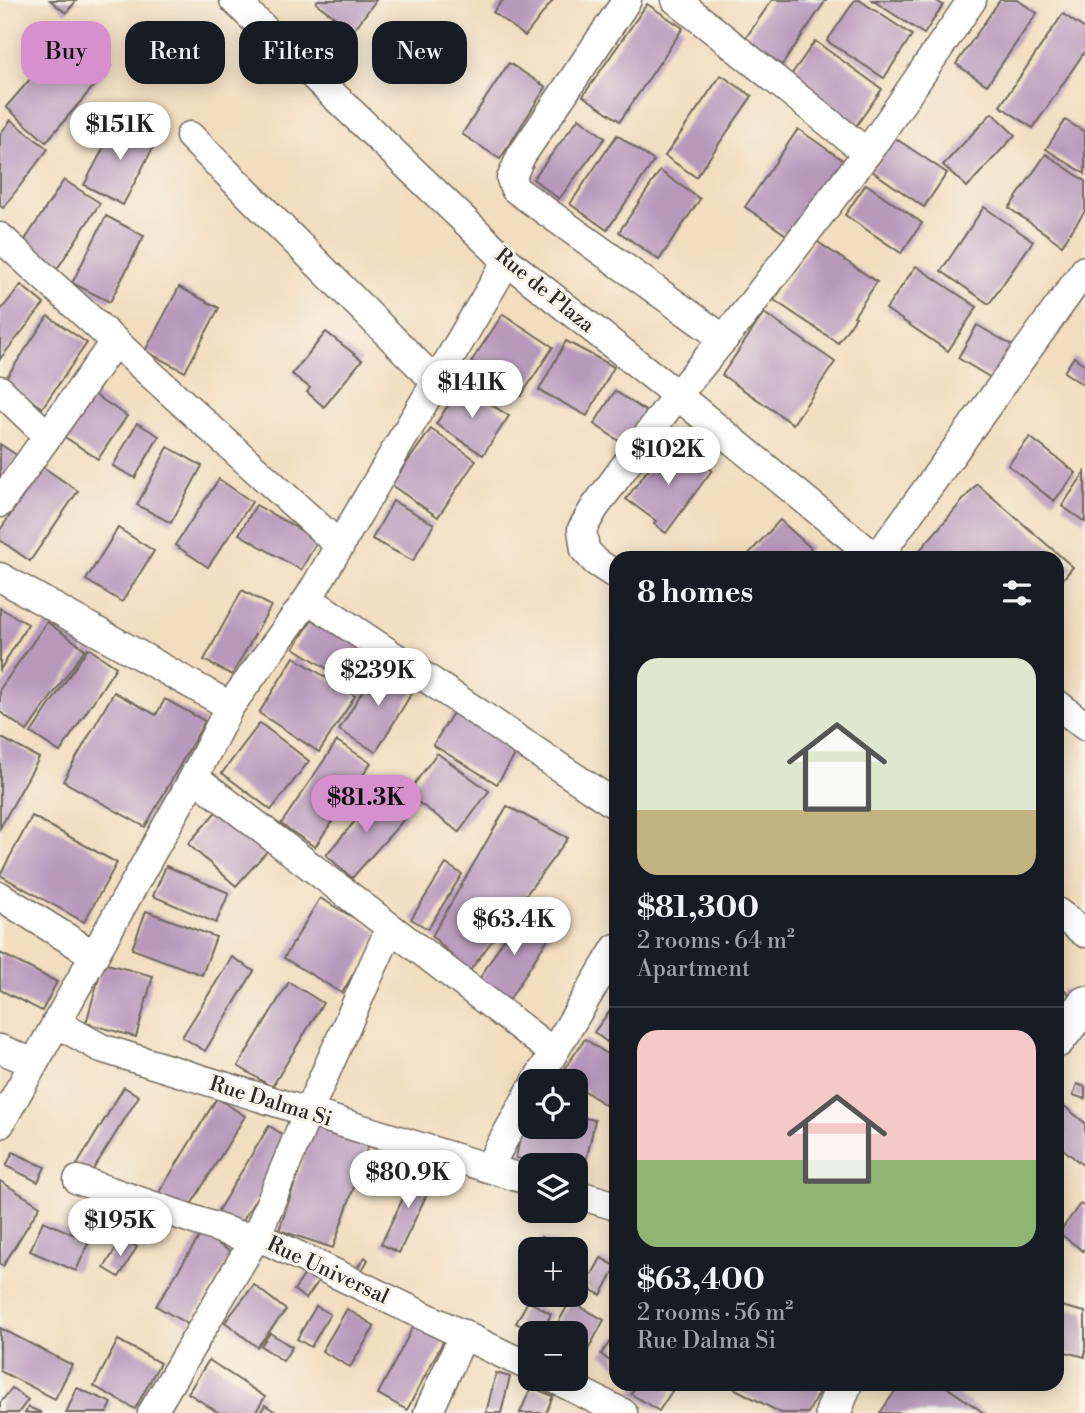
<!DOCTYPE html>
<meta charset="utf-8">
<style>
:root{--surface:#171b24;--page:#20242c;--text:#f1f3f6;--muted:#9ea1a6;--line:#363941;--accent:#d690ce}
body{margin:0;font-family:"Libre Bodoni",serif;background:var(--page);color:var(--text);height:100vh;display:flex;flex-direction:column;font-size:26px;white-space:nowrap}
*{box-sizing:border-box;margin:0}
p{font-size:23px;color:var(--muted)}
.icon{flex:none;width:38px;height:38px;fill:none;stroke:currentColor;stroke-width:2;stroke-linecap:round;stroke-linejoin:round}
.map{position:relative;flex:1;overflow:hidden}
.sheet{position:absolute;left:609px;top:551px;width:455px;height:840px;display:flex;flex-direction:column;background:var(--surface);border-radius:21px;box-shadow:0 4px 18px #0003}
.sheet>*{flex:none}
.hud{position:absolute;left:21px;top:21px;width:483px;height:63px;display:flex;gap:14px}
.buttons{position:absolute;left:518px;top:1069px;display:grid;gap:14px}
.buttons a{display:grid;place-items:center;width:70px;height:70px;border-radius:14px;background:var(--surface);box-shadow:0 4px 18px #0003;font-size:35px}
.price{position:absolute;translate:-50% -60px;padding:0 16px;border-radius:24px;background:#fff;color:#222;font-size:23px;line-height:46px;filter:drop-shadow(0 2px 4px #0008)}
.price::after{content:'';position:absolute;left:50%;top:42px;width:21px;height:16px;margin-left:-10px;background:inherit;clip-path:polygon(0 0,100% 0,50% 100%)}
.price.selected{background:var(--accent);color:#111}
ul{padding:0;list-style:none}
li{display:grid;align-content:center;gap:14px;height:371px;padding:0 28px}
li+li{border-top:2px solid var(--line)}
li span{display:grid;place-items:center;height:217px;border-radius:21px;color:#555}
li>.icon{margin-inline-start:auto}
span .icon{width:126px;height:126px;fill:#fffc;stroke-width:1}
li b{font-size:30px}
h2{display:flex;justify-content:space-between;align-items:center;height:84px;padding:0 28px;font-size:30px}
.chip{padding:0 24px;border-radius:21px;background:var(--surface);box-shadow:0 4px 18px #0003;font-size:24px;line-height:63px}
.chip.selected{background:var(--accent);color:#111}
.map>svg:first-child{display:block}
</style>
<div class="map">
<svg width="1085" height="1413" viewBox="0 0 1085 1413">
<rect width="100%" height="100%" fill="#f7f3e8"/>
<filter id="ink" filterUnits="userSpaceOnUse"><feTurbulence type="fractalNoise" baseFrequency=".0143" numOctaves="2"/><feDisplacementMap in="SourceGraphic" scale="14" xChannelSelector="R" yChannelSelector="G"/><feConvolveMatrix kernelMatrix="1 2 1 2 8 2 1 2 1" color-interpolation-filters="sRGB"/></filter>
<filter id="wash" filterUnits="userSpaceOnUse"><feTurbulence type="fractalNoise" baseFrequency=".00686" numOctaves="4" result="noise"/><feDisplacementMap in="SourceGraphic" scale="28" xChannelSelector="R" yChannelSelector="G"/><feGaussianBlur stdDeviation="1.57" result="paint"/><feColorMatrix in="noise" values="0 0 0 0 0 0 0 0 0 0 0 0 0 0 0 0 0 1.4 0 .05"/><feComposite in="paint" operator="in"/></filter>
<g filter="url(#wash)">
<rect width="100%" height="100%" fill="#f2ddbe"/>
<g id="blocks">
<g fill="#b899bc">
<path d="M50 0H77L66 13Z"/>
<path d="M318 0H376L353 31 316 3Z"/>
<path d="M503 0H553L525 36 493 12Z"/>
<path d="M772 0H826L782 65 745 39Z"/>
<path d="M855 0H859L912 35 884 78 827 41Z"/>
<path d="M872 0H935L943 5 924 34Z"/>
<path d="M1000 0H1017L1037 13 987 85 956 64Z"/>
<path d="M647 4 683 28 620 121 583 96Z"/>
<path d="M1063 14 1085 29V51L1033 128 1000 106Z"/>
<path d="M71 32 111 66 46 142 6 107Z"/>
<path d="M815 41 882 89 856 126 789 78Z"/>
<path d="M509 63 546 87 500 159 462 134Z"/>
<path d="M721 75 752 96 696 177 665 156Z"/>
<path d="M992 113 1015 135 967 187 943 165Z"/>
<path d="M579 118 605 138 559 199 533 179Z"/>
<path d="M11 120 48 149 3 208 0 206V134Z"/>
<path d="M118 120 157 140 123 205 84 185Z"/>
<path d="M1065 120 1085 132V174L1046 149Z"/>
<path d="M798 129 847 163 794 240 745 207Z"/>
<path d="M617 135 654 161 607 230 570 204Z"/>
<path d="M895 138 947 173 924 207 872 171Z"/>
<path d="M1046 154 1085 181V211L1062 245 1009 208Z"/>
<path d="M660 171 700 199 659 260 619 232Z"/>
<path d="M64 180 100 203 57 269 21 246Z"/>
<path d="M866 184 922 223 901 253 845 215Z"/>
<path d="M984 207 1033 241 989 304 941 271Z"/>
<path d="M106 216 144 236 110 302 72 283Z"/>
<path d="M815 240 877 282 854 316 856 317 838 343 774 300Z"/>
<path d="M916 266 977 307 948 351 886 309Z"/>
<path d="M21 285 44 304 0 359V311Z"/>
<path d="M179 287 219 308 185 372 145 351Z"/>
<path d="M764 313 835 362 793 424 722 375Z"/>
<path d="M503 314 553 347 521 396 471 362Z"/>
<path d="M48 316 87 343 42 408 4 381Z"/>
<path d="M977 325 1020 350 1001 384 958 358Z"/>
<path d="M326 332 362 360 324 407 307 392 310 388 292 374Z"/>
<path d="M566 341 614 367 587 416 539 390Z"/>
<path d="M1074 357 1085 365V386L1064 372Z"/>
<path d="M461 385 509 416 483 455 436 424Z"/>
<path d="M615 391 650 414 628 447 594 424Z"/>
<path d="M92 393 127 416 98 459 62 435Z"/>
<path d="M137 423 159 436 135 478 113 466Z"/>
<path d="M431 429 476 460 438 517 391 485Z"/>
<path d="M1030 437 1076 473 1054 501 1008 465Z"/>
<path d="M668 443 696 463 698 460 712 470 666 533 654 524 656 521 626 499Z"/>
<path d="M0 444 18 456 0 482Z"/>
<path d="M168 447 202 466 171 523 137 505Z"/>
<path d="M43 467 78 491 30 561 0 540V530Z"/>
<path d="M1085 472V522L1062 506Z"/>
<path d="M219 479 252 502 208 567 175 545Z"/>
<path d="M977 484 1073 567 1057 586V558H913Z"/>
<path d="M393 501 434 524 413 561 372 539Z"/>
<path d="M256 505 318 540 301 570 239 534Z"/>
<path d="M780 520 811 548 802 558H745Z"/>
<path d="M118 528 154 551 122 602 86 580Z"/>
<path d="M242 590 271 606 232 675 204 660Z"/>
<path d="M0 608 28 624 0 670Z"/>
<path d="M317 612 377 650 355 686 294 648Z"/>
<path d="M47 622 85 649 27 731 0 712V689Z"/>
<path d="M88 648 116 667 60 752 31 733Z"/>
<path d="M294 657 355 696 319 752 259 713Z"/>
<path d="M379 664 416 686 376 752 339 730Z"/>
<path d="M114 692 156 715 165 699 205 721 145 827 63 781Z"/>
<path d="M456 708 520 747 497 784 433 745Z"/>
<path d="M260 723 309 761 271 810 222 773Z"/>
<path d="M0 737 39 758 0 828Z"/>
<path d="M337 741 371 763 315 847 281 824Z"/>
<path d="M437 753 489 791 459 832 407 794Z"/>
<path d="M380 792 407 816 352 878 326 855Z"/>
<path d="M221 806 269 849 236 886 188 844Z"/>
<path d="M507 806 568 838 469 972 432 936Z"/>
<path d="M32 816 117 863 84 922 0 875Z"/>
<path d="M446 864 462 874 428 929 411 919Z"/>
<path d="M166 866 229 893 216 923 153 896Z"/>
<path d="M320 898 378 932 342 993 284 958Z"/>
<path d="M146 911 216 937 202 975 132 949Z"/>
<path d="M520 912 552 932 508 1002 477 983Z"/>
<path d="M0 953 57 982 42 1011 0 990Z"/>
<path d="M232 957 254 971 205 1051 182 1037Z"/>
<path d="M103 963 153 976 136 1037 86 1023Z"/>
<path d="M289 982 323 1003 272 1087 238 1066Z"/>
<path d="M1064 989 1070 995 1057 1011V998Z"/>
<path d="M616 1003V1049L594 1032Z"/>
<path d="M585 1039 616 1060V1112L576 1085V1082H571L561 1074Z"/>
<path d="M1077 1084 1085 1087V1099L1073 1095Z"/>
<path d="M124 1087 139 1096 91 1173 77 1165Z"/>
<path d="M217 1098 245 1116 186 1213 157 1196Z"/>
<path d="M1058 1101 1085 1123V1167L1057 1144V1103Z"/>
<path d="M526 1106 530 1107V1127H576V1116L595 1120 584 1171 576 1169V1166H556L516 1158Z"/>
<path d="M316 1121 370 1140 333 1248 279 1230Z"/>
<path d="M269 1126 292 1140 238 1228 216 1214Z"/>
<path d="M13 1152 45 1167 38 1182 6 1166Z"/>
<path d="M418 1167 436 1175 399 1253 381 1244Z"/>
<path d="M0 1181 40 1206 3 1266 0 1264Z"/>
<path d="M1080 1204 1085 1207V1248L1083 1251 1059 1233Z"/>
<path d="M43 1221 89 1241 76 1271 30 1251Z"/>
<path d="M201 1234 233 1253 189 1325 156 1306Z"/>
<path d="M541 1237 559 1244 557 1250H536Z"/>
<path d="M122 1238 137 1247 119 1277 104 1268Z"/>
<path d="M365 1257 368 1260 362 1270 358 1267Z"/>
<path d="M601 1258 616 1266V1268L601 1295 585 1287Z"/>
<path d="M310 1267 323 1275 306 1299 294 1290Z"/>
<path d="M254 1285 286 1310 257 1347 225 1322Z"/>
<path d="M528 1301 551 1314 541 1334H536L516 1323Z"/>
<path d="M570 1301 604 1320 576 1372V1334H552Z"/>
<path d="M1057 1305 1085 1312V1357L1057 1350Z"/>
<path d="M316 1306 330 1314 311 1347 297 1339Z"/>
<path d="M347 1309 375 1326 350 1367 322 1351Z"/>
<path d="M416 1321 446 1336 407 1410 378 1394Z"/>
<path d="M0 1328 72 1365 55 1399 0 1371Z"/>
<path d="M270 1333 292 1347 283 1361 261 1346Z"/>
<path d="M616 1334V1366L601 1354Z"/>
<path d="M118 1340 160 1363 135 1409 94 1386Z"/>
<path d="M209 1360 265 1397 255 1413H219L188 1393Z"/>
<path d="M496 1373 510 1377 501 1413H486Z"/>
<path d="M637 1384H661L672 1391 659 1411 631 1394Z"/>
<path d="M726 1384H809L820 1390 808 1413H781Z"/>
<path d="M900 1384H942L984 1413H880Z"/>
<path d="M531 1387 553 1396 546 1413H520Z"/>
<path d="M12 1388 28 1400 18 1413H0V1403Z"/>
<path d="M77 1388 112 1403 107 1413H66Z"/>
<path d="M265 1405 277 1413H260Z"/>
<path d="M28 1407 42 1413H25Z"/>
</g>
</g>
</g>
<g filter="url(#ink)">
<use href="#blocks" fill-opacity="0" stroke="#71695e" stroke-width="2"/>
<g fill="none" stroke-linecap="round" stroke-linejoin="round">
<g stroke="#71695e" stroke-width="31">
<g id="minor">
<path d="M234 0 507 261 677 395 876 558"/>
<path d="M627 0 521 156 511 179 515 189 724 339"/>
<path d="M676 0 867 153"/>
<path d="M190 136 436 382"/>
<path d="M0 237 340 546"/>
<path d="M0 390 48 436"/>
<path d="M0 503 115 341"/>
<path d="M877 558 1085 270"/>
<path d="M616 575 596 562 585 550 582 529 595 507 677 395 744 314 867 153 972 0"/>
<path d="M0 577 230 706"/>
<path d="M308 599 616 805"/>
<path d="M1057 704 1085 726"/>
<path d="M194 777 553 1052"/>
<path d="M0 896 94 955"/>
<path d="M1057 912 1085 933"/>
<path d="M56 1023 101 1048 530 1181"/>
<path d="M0 1049 34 1063"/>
<path d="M536 1082 616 948"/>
<path d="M0 1124 194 777 230 706 308 599 507 261"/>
<path d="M488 1168 530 1092"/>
<path d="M78 1180 238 1235 256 1237 272 1243 530 1367"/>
<path d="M576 1194 616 1206"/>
<path d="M555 1379 623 1413"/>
<path d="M152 1413 256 1237 308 1112 390 928"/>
<path d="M428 1413 464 1334"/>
</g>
</g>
<g stroke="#71695e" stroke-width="38">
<g id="major">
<path d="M1057 1040 1085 1004"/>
<path d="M833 1413 844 1384"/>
</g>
</g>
<use href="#minor" stroke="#fff" stroke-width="28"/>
<use href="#major" stroke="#fff" stroke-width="35"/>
</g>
</g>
<g text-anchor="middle" stroke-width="6" stroke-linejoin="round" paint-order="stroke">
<g font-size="21" fill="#2b2b2b" stroke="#f7f3e8">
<text transform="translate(545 290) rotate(39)" y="7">Rue de Plaza</text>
<text transform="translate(271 1101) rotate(17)" y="7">Rue Dalma Si</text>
<text transform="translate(328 1270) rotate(25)" y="7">Rue Universal</text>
</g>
</g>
</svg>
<div class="buttons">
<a><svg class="icon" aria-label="locate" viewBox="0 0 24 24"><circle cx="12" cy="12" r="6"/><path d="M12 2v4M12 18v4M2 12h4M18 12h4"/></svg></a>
<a><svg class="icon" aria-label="layers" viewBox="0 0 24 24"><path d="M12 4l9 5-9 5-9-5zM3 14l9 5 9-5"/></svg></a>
<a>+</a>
<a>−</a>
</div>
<b class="price" style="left:120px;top:162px">$151K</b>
<b class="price" style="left:472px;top:420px">$141K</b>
<b class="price" style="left:668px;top:487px">$102K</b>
<b class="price" style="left:378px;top:708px">$239K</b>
<b class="price selected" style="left:366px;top:835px">$81.3K</b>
<b class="price" style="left:514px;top:957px">$63.4K</b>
<b class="price" style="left:408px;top:1210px">$80.9K</b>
<b class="price" style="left:120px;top:1258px">$195K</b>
<div class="hud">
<a class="chip selected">Buy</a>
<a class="chip">Rent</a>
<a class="chip">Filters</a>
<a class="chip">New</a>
</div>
<section class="sheet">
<h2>8 homes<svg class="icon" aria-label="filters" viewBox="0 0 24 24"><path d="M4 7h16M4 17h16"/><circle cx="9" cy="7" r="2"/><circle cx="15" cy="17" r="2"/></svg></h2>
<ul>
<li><span style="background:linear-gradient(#dfe7d0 70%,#c2b280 0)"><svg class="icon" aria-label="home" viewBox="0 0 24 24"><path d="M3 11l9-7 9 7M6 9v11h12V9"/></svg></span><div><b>$81,300</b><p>2 rooms · 64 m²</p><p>Apartment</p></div></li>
<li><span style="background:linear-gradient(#f6c9c9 60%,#8fb573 0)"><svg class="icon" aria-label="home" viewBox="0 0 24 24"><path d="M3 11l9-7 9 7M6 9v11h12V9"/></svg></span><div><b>$63,400</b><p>2 rooms · 56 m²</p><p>Rue Dalma Si</p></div></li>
</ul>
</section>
</div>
